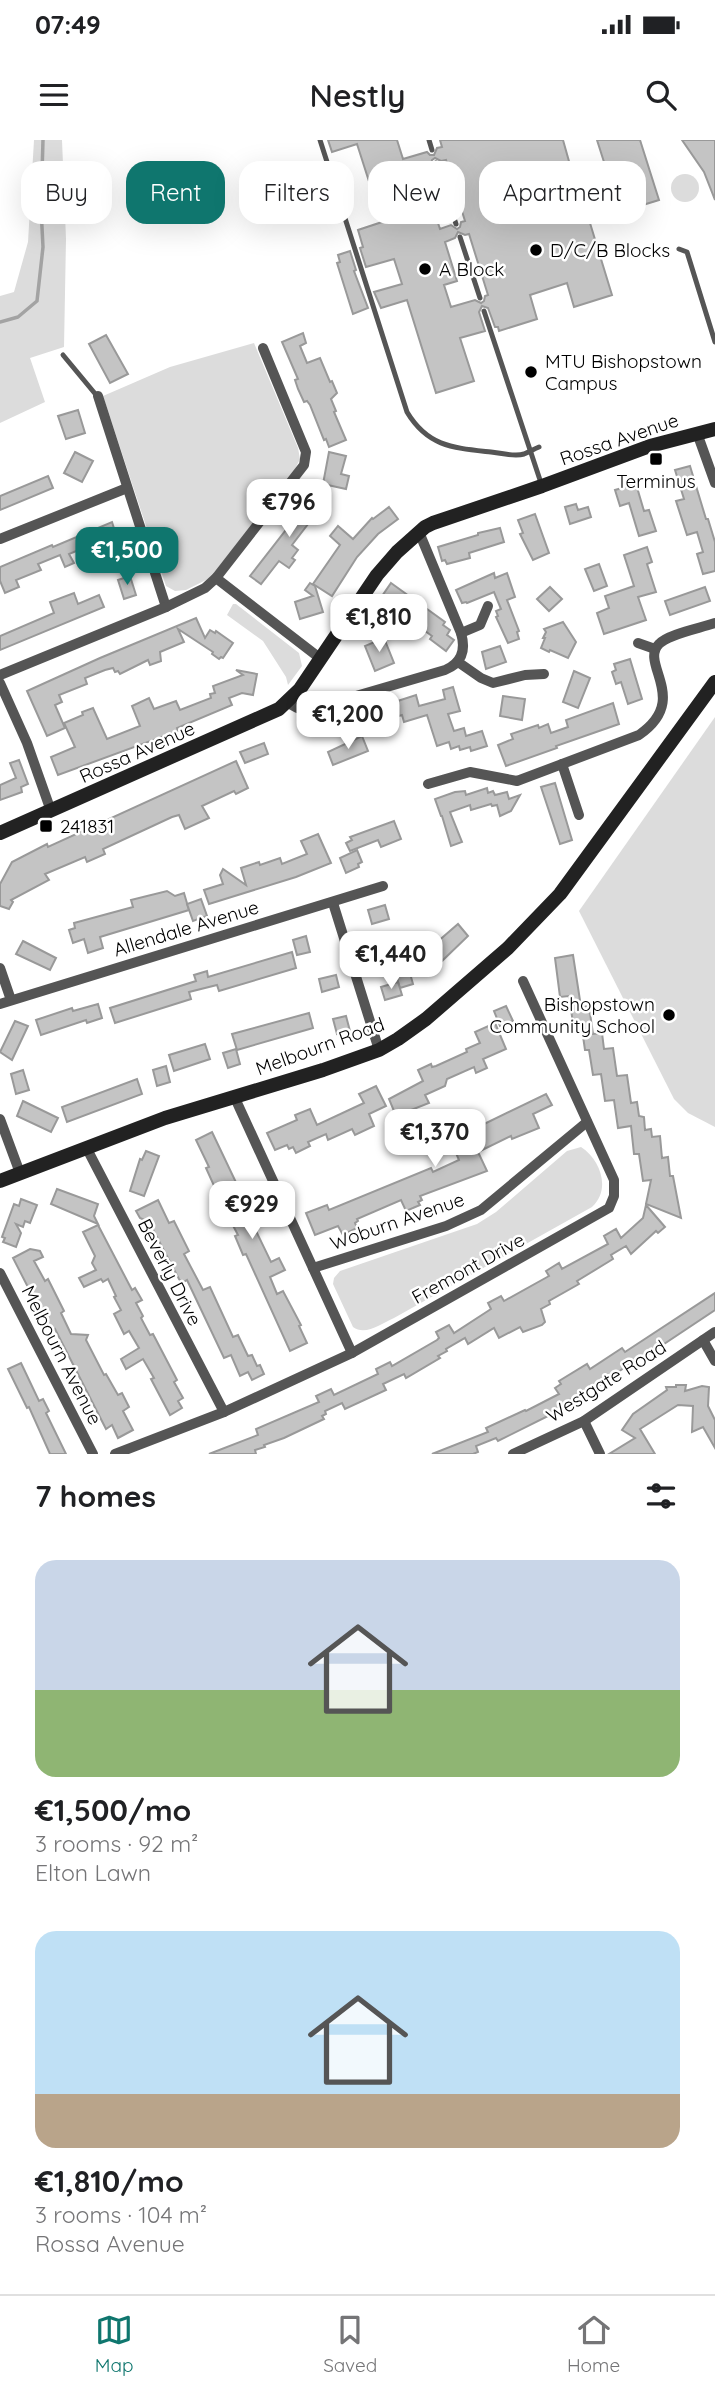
<!DOCTYPE html>
<meta charset="utf-8">
<style>
:root{--surface:#fff;--page:#f6f6f6;--text:#202124;--muted:#757577;--line:#e0e0e0;--accent:#0f766e}
body{margin:0;font-family:Quicksand,sans-serif;background:var(--page);color:var(--text);height:100vh;display:flex;flex-direction:column;font-size:26px;white-space:nowrap}
*{box-sizing:border-box;margin:0}
p{font-size:23px;color:var(--muted)}
.icon{flex:none;width:38px;height:38px;fill:none;stroke:currentColor;stroke-width:2;stroke-linecap:round;stroke-linejoin:round}
.map{position:relative;height:1314px;overflow:hidden}
.side{display:flex;flex-direction:column;background:var(--surface);flex:1}
.side>*{flex:none}
.hud{position:absolute;left:21px;top:21px;width:674px;height:63px;display:flex;gap:14px}
.price{position:absolute;translate:-50% -60px;padding:0 16px;border-radius:14px;background:#fff;color:#222;font-size:23px;line-height:46px;filter:drop-shadow(0 2px 4px #0008)}
.price::after{content:'';position:absolute;left:50%;top:42px;width:21px;height:16px;margin-left:-10px;background:inherit;clip-path:polygon(0 0,100% 0,50% 100%)}
.price.selected{background:var(--accent);color:#fff}
ul{padding:0;list-style:none}
li{display:grid;align-content:center;gap:14px;height:371px;padding:0 35px}
li span{display:grid;place-items:center;height:217px;border-radius:21px;color:#555}
li>.icon{margin-inline-start:auto}
span .icon{width:126px;height:126px;fill:#fffc;stroke-width:1}
li b{font-size:30px}
h2{display:flex;justify-content:space-between;align-items:center;height:84px;padding:0 35px;font-size:30px}
.chip{padding:0 24px;border-radius:21px;background:var(--surface);box-shadow:0 7px 28px #0002;font-size:24px;line-height:63px}
.chip.selected{background:var(--accent);color:#fff}
.status{display:flex;justify-content:space-between;align-items:center;height:49px;padding:0 35px;background:var(--surface);direction:ltr}
.status svg{height:19px;fill:currentColor}
header{display:flex;justify-content:space-between;align-items:center;height:91px;padding:0 35px;background:var(--surface);font-size:32px;font-weight:600}
.tab-bar{display:flex;justify-content:space-around;align-items:center;height:98px;border-top:2px solid var(--line);background:var(--surface);font-size:19px;color:var(--muted)}
.tab-bar a{display:grid;justify-items:center;gap:4px}
.tab-bar .selected{color:var(--accent)}
.map>svg:first-child{display:block}
</style>
<div class="status"><b>07:49</b><svg viewBox="0 0 49 12"><path d="M0 12V9h3v3zM5 12V6h3v6zM10 12V3h3v9zM15 12V0h3v12zM26 1h20v11H26zM47 4h2v5h-2z"/></svg></div>
<header><svg class="icon" aria-label="menu" viewBox="0 0 24 24"><path d="M4 6h16M4 12h16M4 18h16"/></svg>Nestly<svg class="icon" aria-label="search" viewBox="0 0 24 24"><circle cx="10" cy="10" r="6"/><path d="M15 15l6 6"/></svg></header>
<div class="map">
<svg width="715" height="1314" viewBox="0 0 715 1314">
<rect width="100%" height="100%" fill="#fff"/>
<g fill="#dcdcdc">
<path d="M34 0H62L66 99 64 207 30 218 45 262 0 283V156L14 152 28 102Z"/>
<circle cx="685" cy="48" r="14"/>
<path d="M254 203 298 308 300 319 294 331 210 438 186 450 175 451 166 446 103 256 170 227Z"/>
<path d="M233 464H236L299 513 302 526 288 545 286 537 263 501 227 475Z"/>
<path d="M715 577V987L688 973 674 959 579 771Z"/>
<path d="M581 1007C601 1020 611 1050 592 1067L394 1178C381 1184 365 1196 353 1187L333 1144 334 1138 340 1131 477 1084 496 1072 567 1011Z"/>
</g>
<g fill="none" stroke-linecap="round" stroke-linejoin="round">
<path stroke="#a3a3a3" stroke-width="3.5" d="M0 182 18 177 37 161 43 107 41 68 43 0"/>
</g>
<g fill="#c4c4c4" stroke="#999" stroke-width="2" fill-rule="evenodd">
<path d="M328 0H397L403 19 427 12 430 15H434L437 8 442 7 440 0H563L572 32 604 22 597 0H640L659 60 620 72 616 60 586 70 612 155 574 167 567 143 530 155 537 179 499 191 498 187H495L488 168 482 166 479 172 485 191 460 198 474 241 436 253 407 160 381 168 374 152 402 144 394 119 366 127 360 108 363 107 358 90 382 82 357 4 332 12ZM435 18 441 21 446 20 465 81 461 82 460 87 457 89 451 85 440 89 420 28 431 25 432 20ZM458 92 465 95 469 94 488 155 485 156 484 161 481 163 475 160 451 167 444 145 457 141 445 102 455 98Z"/>
<path d="M682 0H715V60L704 32Z"/>
<path d="M350 111 356 130 354 131 368 168 353 174 337 123 340 122 338 115Z"/>
<path d="M303 193 306 203 300 206 307 223 320 218 330 242 332 241 337 253 331 259 336 271 334 272 346 300 329 307 326 299 324 300 310 265 307 261 304 262 298 249 295 240 298 239 282 202Z"/>
<path d="M106 195 128 234 110 243 89 204Z"/>
<path d="M78 270 85 293 66 299 58 276Z"/>
<path d="M75 312 93 321 82 342 64 333Z"/>
<path d="M329 312 346 316 341 334 349 336 346 349 323 344Z"/>
<path d="M690 326 706 379H708L715 402V431L703 434 697 414 703 412 697 392 687 395 676 361 684 359 675 330Z"/>
<path d="M48 336 53 348 0 370V356Z"/>
<path d="M636 344 644 371 649 370 656 391 639 396 629 363 620 366 615 350Z"/>
<path d="M317 350 328 358 292 405 298 410 292 418 295 420 289 428 279 421 261 444 250 436Z"/>
<path d="M576 364 578 370 588 367 591 377 570 384 565 367Z"/>
<path d="M389 367 398 379 378 394 357 417 332 456 313 444 340 405 330 396 338 386 353 399 372 378 373 379Z"/>
<path d="M535 374 549 413 533 420 520 394 523 393 518 380Z"/>
<path d="M112 382 118 401 106 405 105 403 90 410 88 406 69 414 74 423 65 427 60 415 38 424 41 430 16 440 19 447 5 453 0 441V427L52 405 53 407Z"/>
<path d="M500 388 504 402 469 413 470 418 447 424 445 420 442 421 438 407 478 395V393Z"/>
<path d="M647 407 652 422 647 424 656 452 638 457 646 480 604 494 597 473 609 468 605 456 634 446 624 415Z"/>
<path d="M599 424 607 446 594 451 585 429Z"/>
<path d="M494 433 495 438 507 433 515 457 507 460 519 491 517 492 519 499 508 503 496 477 498 476 496 471 501 469 494 452 467 463 466 462 462 463 456 450Z"/>
<path d="M130 436 136 455 124 459 118 440Z"/>
<path d="M310 443 315 446 323 472 300 479 295 462 313 456 305 450Z"/>
<path d="M391 443 445 482 443 485 450 490 447 495 454 500 446 511 430 499 432 496 380 459Z"/>
<path d="M550 447 562 459 549 471 537 459Z"/>
<path d="M705 447 710 461 670 475 665 461Z"/>
<path d="M74 453 78 464 99 455 104 467 0 510V496L54 473 50 462Z"/>
<path d="M196 478 205 498 210 490 215 493 216 491 233 503 223 518 221 517 219 519 212 514 213 512 178 489 184 502 160 512 161 521 150 525 148 520 120 534 118 531 115 532 113 528 105 530 85 538 87 544 59 555 62 562 55 565 65 588 47 596 27 551 100 518Z"/>
<path d="M563 482 576 502 568 518 550 510 549 512 541 508 545 498H543L546 492 544 489Z"/>
<path d="M384 498 394 523 375 531 365 506Z"/>
<path d="M500 506 506 522 486 529 482 512Z"/>
<path d="M630 519 642 559 628 564 621 542 616 544 612 532 616 530 614 524Z"/>
<path d="M236 530 257 534 253 555 242 553 229 558 232 565 177 588 178 591 58 635 51 617 75 607 64 583 83 575 82 572 93 568 107 599 140 586 132 566 149 558 154 569 176 561 180 570 211 558 210 554 215 553 213 546 243 535Z"/>
<path d="M574 531 590 538 578 568 563 562Z"/>
<path d="M453 547 460 571 448 574 454 591 464 588 466 596 482 591 487 606 471 611 470 607 460 610 459 606 451 609 449 602 437 606 427 575 404 582 402 575 386 580 387 585 375 589 370 570 416 555 419 566 445 559 443 550Z"/>
<path d="M503 556 525 559 522 580 500 576Z"/>
<path d="M613 563 619 584 556 606 557 608 506 626 498 605 513 599 511 594 538 585 539 588 548 584 551 593 568 587 566 580Z"/>
<path d="M362 596 368 611 333 625 328 612Z"/>
<path d="M264 603 268 614 245 623 240 612Z"/>
<path d="M19 620 28 644 21 647 22 652 0 660V645L16 638 10 623Z"/>
<path d="M236 621 248 648 236 654 234 651 202 666 209 678 185 689 179 675 172 677 103 709 105 714 87 722 85 717 45 734 49 740 11 760 13 762 9 769 0 766V744L12 722 47 704 48 707Z"/>
<path d="M555 643 572 700 560 704 541 647Z"/>
<path d="M487 648 488 653 493 651 495 655 507 652 509 659 520 655 511 671 500 676 497 665 492 666 491 664 471 670 470 665 450 672 462 702 451 706 442 676H441L435 659 455 652 465 651 466 655Z"/>
<path d="M394 681 401 699 381 707 378 700 350 711 346 703 352 700 350 697Z"/>
<path d="M318 694 331 723 296 737 209 764 204 750 223 744 220 735 223 729 246 745 241 728 259 722 260 725 280 718 282 724 307 714 301 701Z"/>
<path d="M357 710 362 722 358 724 359 727 346 733 340 718Z"/>
<path d="M167 751 175 756 184 753 189 770 100 797 103 808 88 813 84 799 73 803 69 790 75 788 74 783 133 767 131 760Z"/>
<path d="M201 759 207 776 193 781 187 764Z"/>
<path d="M385 765 389 779 372 784 368 770Z"/>
<path d="M458 784 468 796 441 822 429 809Z"/>
<path d="M306 796 310 812 297 815 293 800Z"/>
<path d="M385 800 388 813 372 817 369 805Z"/>
<path d="M23 801 56 818 50 830 16 814Z"/>
<path d="M402 805 413 844 400 848 388 809Z"/>
<path d="M292 812 296 828 219 851 217 845 189 852 191 859 115 883 110 868 196 841 194 835 207 831 208 837Z"/>
<path d="M573 815 581 867 589 866 593 894 602 893 604 909 613 908 617 936 627 935 631 963 637 962 639 976 644 977 645 990 651 989 652 997 660 996 662 1018 668 1017 670 1036H673L681 1078 646 1064 651 1040 643 1041 639 1014H634L631 986 618 988 614 960 605 961 601 934 593 935 589 910H585L581 882 573 883 569 856 560 857 555 818Z"/>
<path d="M336 835 339 847 322 852 319 839Z"/>
<path d="M398 842 402 855 385 860 381 847Z"/>
<path d="M98 864 102 878 87 883 86 880 41 895 36 880 72 868 73 871Z"/>
<path d="M506 866 513 881 500 886 494 871Z"/>
<path d="M309 873 313 888 237 910 232 894Z"/>
<path d="M346 876 350 891 337 894 333 879Z"/>
<path d="M15 881 28 886 12 920 0 912Z"/>
<path d="M495 883 506 909 483 919 487 928 476 933 474 927 447 939 445 946 425 955 429 963 396 976 389 959 423 941 418 930 431 924 432 927 436 926 467 912 466 909 480 903 475 892Z"/>
<path d="M205 904 210 919 174 931 169 915Z"/>
<path d="M236 909 240 924 228 928 223 913Z"/>
<path d="M166 926 170 942 157 946 153 930Z"/>
<path d="M23 930 29 950 16 954 11 934Z"/>
<path d="M137 939 142 954 67 982 62 967Z"/>
<path d="M376 946 386 966 369 974 374 986 355 995 352 989 328 1000 326 994 308 1002 310 1006 296 1013 293 1007 289 1009 287 1005 275 1010 267 993 297 980 295 975 310 969 317 985 364 963 359 954Z"/>
<path d="M546 954 552 965 533 974 539 988 512 999 511 996 478 1012 487 1031 420 1056 422 1060 418 1062 420 1065 406 1071 401 1060 357 1079 358 1081 355 1083 357 1088 343 1095 338 1086 315 1095 306 1073 327 1065 329 1070 431 1028 433 1032 459 1020 450 999 463 993 458 980 473 973 478 987Z"/>
<path d="M23 961 58 978 51 992 17 976Z"/>
<path d="M212 992 241 1053 248 1050 255 1064 245 1068 271 1122 279 1118 285 1130 270 1137 277 1154 283 1151 301 1185 299 1186 307 1203 290 1211 246 1114 243 1115 235 1096 238 1095 229 1078 234 1076 222 1052 219 1053 217 1047 215 1048 206 1028 209 1027 196 1000Z"/>
<path d="M146 1011 159 1016 144 1056 130 1051 140 1019 142 1020Z"/>
<path d="M57 1049 98 1064 94 1076 98 1084 51 1064Z"/>
<path d="M21 1059 37 1065 30 1083 25 1081 23 1087 16 1084 21 1093 16 1107 3 1102 5 1098 2 1097 14 1064 19 1066Z"/>
<path d="M158 1060 169 1083 174 1081 189 1111 184 1114 203 1150 210 1147 233 1197 238 1195 248 1216 252 1215 257 1226 260 1225 264 1234 252 1240 248 1232 240 1236 231 1215 224 1218 187 1140 182 1143 179 1139 149 1082 140 1078 136 1071Z"/>
<path d="M646 1065 665 1087 658 1093 656 1091 631 1114 626 1106 611 1115 613 1119 577 1141 579 1144 549 1161 550 1164 541 1169 545 1182 542 1185 523 1192 520 1187 499 1198 494 1188 468 1204 465 1198 446 1209 447 1211 438 1216 440 1218 406 1238 404 1234 383 1244 386 1250 345 1269 342 1263 325 1271 326 1274 322 1276 324 1279 284 1298 264 1305 265 1307 255 1310 256 1314H209L258 1295 256 1289 319 1262 316 1256 331 1249 334 1255 378 1234 376 1229 390 1222 392 1226 437 1200 439 1198 436 1192 449 1185 454 1193 491 1169 488 1163 501 1156 504 1161 549 1136 546 1131 559 1123 562 1129 608 1104 604 1096 616 1089 621 1098 643 1078Z"/>
<path d="M98 1085 132 1150 135 1148 142 1160 136 1163 143 1176 141 1178 150 1195 153 1194 177 1240 174 1242 183 1258 178 1261 182 1268 170 1275 151 1239 154 1238 143 1219 126 1229 121 1219 139 1208 129 1191 124 1194 114 1174 121 1170 114 1157 116 1156 108 1139 103 1142 101 1139 84 1147 79 1138 96 1130 92 1123 95 1116 83 1092Z"/>
<path d="M30 1109 40 1111 43 1117 34 1121 45 1141 48 1139 64 1171 61 1173 71 1194 88 1195 86 1200 104 1235 106 1234 118 1255 122 1253 129 1267 123 1271 133 1290 118 1298 112 1285 106 1289 55 1189 51 1192 13 1118Z"/>
<path d="M715 1153V1170L643 1218 641 1216 594 1249 593 1246 558 1267 560 1270 498 1301 496 1298 476 1306 478 1312 473 1314H432L488 1292 486 1288 525 1270 526 1271 559 1254 555 1248 561 1244 559 1241 587 1224 590 1229 622 1208 625 1212Z"/>
<path d="M21 1223 39 1261 43 1259 49 1271 46 1273 66 1314H50L29 1267 27 1268 8 1229Z"/>
<path d="M676 1245H686L685 1251 702 1246 709 1247 708 1266 715 1280V1308L703 1287 692 1292 693 1266 678 1265 640 1289 655 1314H609L635 1298 622 1290 633 1274 667 1250 666 1247H676Z"/>
</g>
<g fill="none" stroke-linecap="round" stroke-linejoin="round">
<g stroke="#555" stroke-width="5">
<path d="M320 0 407 272C428 307 454 308 491 312 501 313 514 317 524 314 529 312 534 309 539 307"/>
<path d="M429 0 432 10"/>
<path d="M436 23 456 84"/>
<path d="M460 97 480 158"/>
<path d="M679 109 687 112 715 202"/>
<path d="M484 171 541 343"/>
<path d="M63 215 97 256"/>
</g>
<g stroke="#555" stroke-width="10">
<path d="M98 256 166 467 205 448 216 438 304 325 306 312 263 208"/>
<path d="M697 293 715 343"/>
<path d="M0 399 127 348"/>
<path d="M216 438 321 519"/>
<path d="M461 493 480 485 488 466"/>
<path d="M638 503 655 509"/>
<path d="M458 522 481 538 493 543 525 535 544 534"/>
<path d="M0 535 166 467"/>
<path d="M0 543 27 603 51 671"/>
<path d="M288 563 297 568 308 570 445 530C462 523 466 510 461 493L419 392"/>
<path d="M562 624 579 675"/>
<path d="M428 644 470 632 517 641 639 595C691 559 639 524 659 504 668 494 701 488 715 483"/>
<path d="M333 763 379 910"/>
<path d="M0 828 11 860"/>
<path d="M0 864 383 746"/>
<path d="M234 956 352 1213"/>
<path d="M0 979 20 1033"/>
<path d="M86 1007 224 1272"/>
<path d="M313 1128 446 1086 481 1070 587 982"/>
<path d="M0 1133 93 1314"/>
<path d="M703 1200 715 1221"/>
<path d="M584 1281 600 1314"/>
<path d="M115 1314 224 1272 352 1213 609 1068 614 1056V1040L523 841"/>
<path d="M513 1314 584 1281 715 1192"/>
</g>
<g stroke="#222" stroke-width="14">
<path d="M0 693 279 569 300 549 377 435 397 412 425 387 433 383 542 346 650 306 715 289"/>
<path d="M0 1041 165 978 323 930 379 910 398 899 426 879 508 808 560 754 715 542"/>
</g>
</g>
<g fill="#000" stroke="#fff" stroke-width="2.5">
<circle cx="536" cy="110" r="7"/>
<circle cx="425" cy="129" r="7"/>
<circle cx="531" cy="232" r="7"/>
<rect x="649" y="312" width="14" height="14" rx="3.5"/>
<rect x="39" y="679" width="14" height="14" rx="3.5"/>
<circle cx="669" cy="875" r="7"/>
</g>
<g text-anchor="middle" stroke-width="5" stroke-linejoin="round" paint-order="stroke">
<g font-size="19" fill="#000" stroke="#fff" text-anchor="start">
<text x="550" y="117">D/C/B Blocks</text>
<text x="439" y="136">A Block</text>
<text x="545" y="228">MTU Bishopstown<tspan x="545" dy="22">Campus</tspan></text>
<text x="656" y="348" text-anchor="middle">Terminus</text>
<text x="60" y="693">241831</text>
<text x="655" y="871" text-anchor="end">Bishopstown<tspan x="655" dy="22">Community School</tspan></text>
</g>
<g font-size="19" fill="#000" stroke="#fff">
<text transform="translate(619 299) rotate(-19)" y="7">Rossa Avenue</text>
<text transform="translate(137 612) rotate(-24)" y="7">Rossa Avenue</text>
<text transform="translate(186 788) rotate(-17)" y="7">Allendale Avenue</text>
<text transform="translate(320 906) rotate(-20)" y="7">Melbourn Road</text>
<text transform="translate(397 1081) rotate(-19)" y="7">Woburn Avenue</text>
<text transform="translate(468 1128) rotate(-29)" y="7">Fremont Drive</text>
<text transform="translate(170 1132) rotate(63)" y="7">Beverly Drive</text>
<text transform="translate(62 1215) rotate(63)" y="7">Melbourn Avenue</text>
<text transform="translate(606 1241) rotate(-32)" y="7">Westgate Road</text>
</g>
</g>
</svg>
<b class="price" style="left:289px;top:399px">€796</b>
<b class="price selected" style="left:127px;top:447px">€1,500</b>
<b class="price" style="left:379px;top:514px">€1,810</b>
<b class="price" style="left:348px;top:611px">€1,200</b>
<b class="price" style="left:391px;top:851px">€1,440</b>
<b class="price" style="left:435px;top:1029px">€1,370</b>
<b class="price" style="left:252px;top:1101px">€929</b>
<div class="hud">
<a class="chip">Buy</a>
<a class="chip selected">Rent</a>
<a class="chip">Filters</a>
<a class="chip">New</a>
<a class="chip">Apartment</a>
</div>
</div>
<section class="side">
<h2>7 homes<svg class="icon" aria-label="filters" viewBox="0 0 24 24"><path d="M4 7h16M4 17h16"/><circle cx="9" cy="7" r="2"/><circle cx="15" cy="17" r="2"/></svg></h2>
<ul>
<li><span style="background:linear-gradient(#c9d6e8 60%,#8fb573 0)"><svg class="icon" aria-label="home" viewBox="0 0 24 24"><path d="M3 11l9-7 9 7M6 9v11h12V9"/></svg></span><div><b>€1,500/mo</b><p>3 rooms · 92 m²</p><p>Elton Lawn</p></div></li>
<li><span style="background:linear-gradient(#bfe0f5 75%,#b9a48a 0)"><svg class="icon" aria-label="home" viewBox="0 0 24 24"><path d="M3 11l9-7 9 7M6 9v11h12V9"/></svg></span><div><b>€1,810/mo</b><p>3 rooms · 104 m²</p><p>Rossa Avenue</p></div></li>
</ul>
</section>
<nav class="tab-bar">
<a class="selected"><svg class="icon" aria-label="map" viewBox="0 0 24 24"><path d="M3 6l6-2 6 2 6-2v14l-6 2-6-2-6 2zM9 4v14M15 6v14"/></svg>Map</a>
<a><svg class="icon" aria-label="saved" viewBox="0 0 24 24"><path d="M7 4h10v16l-5-4-5 4z"/></svg>Saved</a>
<a><svg class="icon" aria-label="home" viewBox="0 0 24 24"><path d="M3 11l9-7 9 7M6 9v11h12V9"/></svg>Home</a>
</nav>
